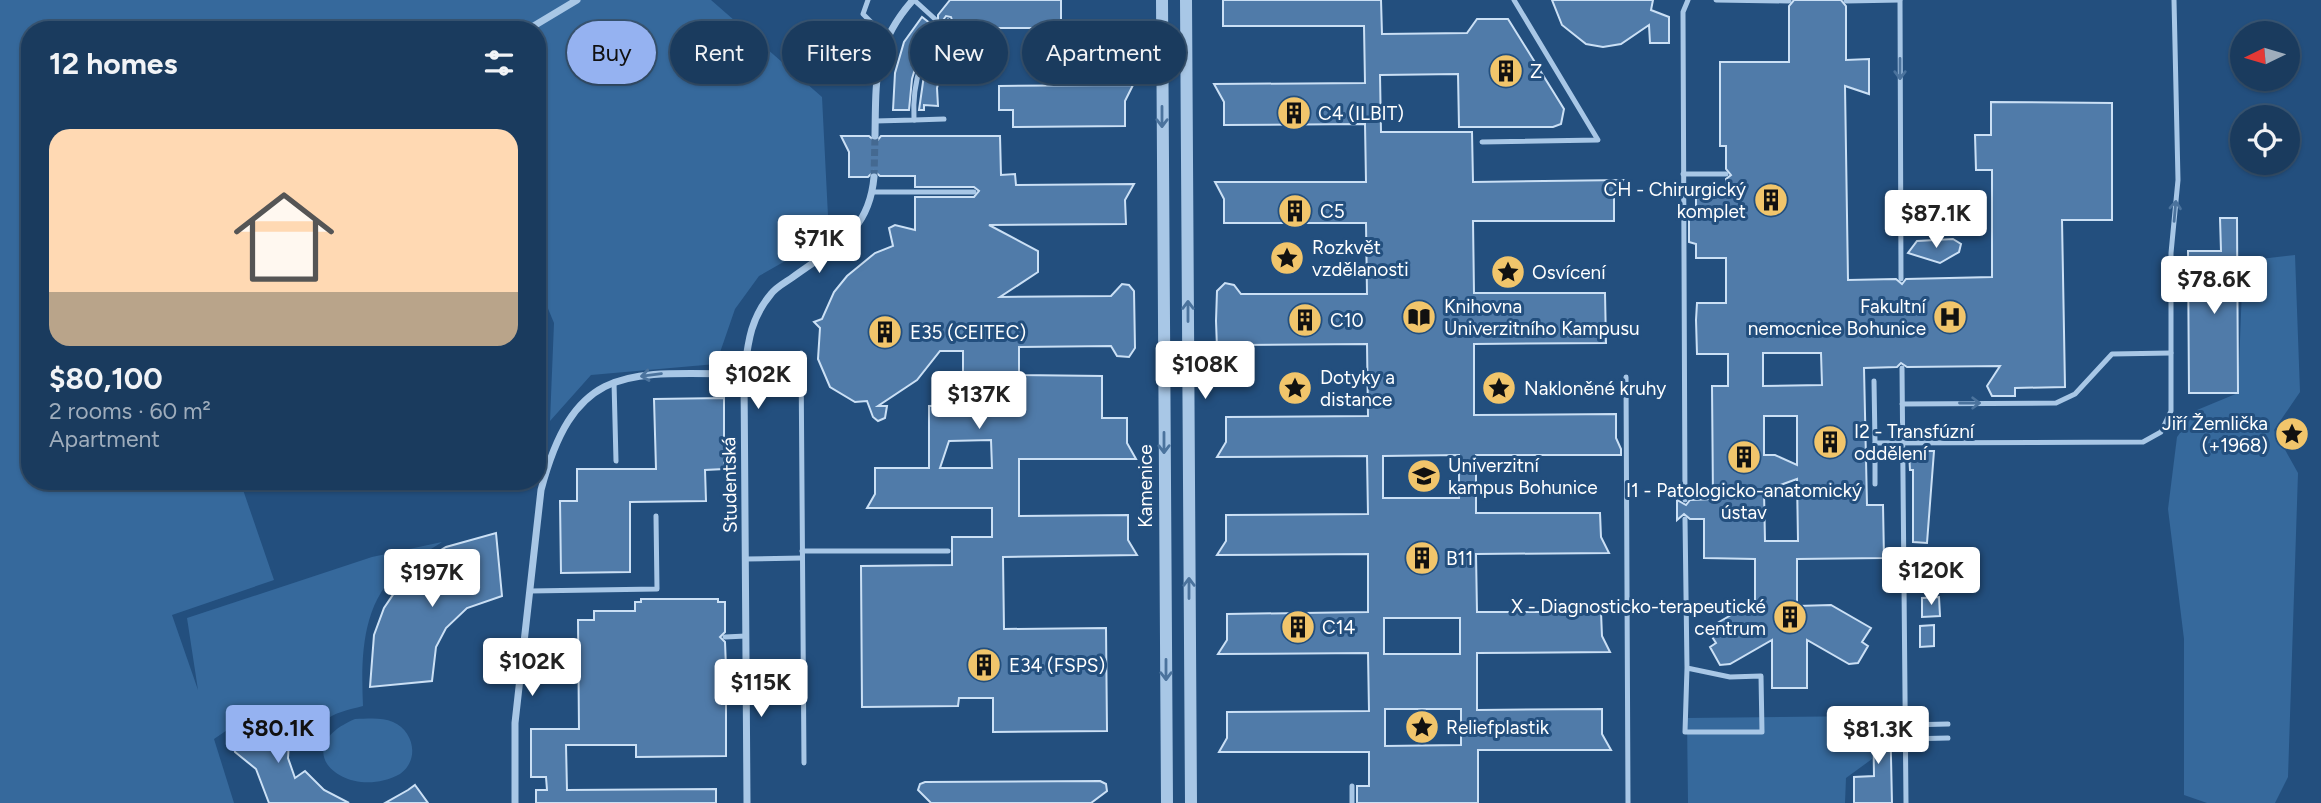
<!DOCTYPE html>
<meta charset="utf-8">
<style>
:root{--surface:#1a3b5e;--page:#274667;--text:#f1f3f6;--muted:#9fadbc;--line:#385573;--accent:#95b2f1}
body{margin:0;font-family:Figtree,sans-serif;background:var(--page);color:var(--text);height:100vh;display:flex;flex-direction:column;font-size:26px;white-space:nowrap}
*{box-sizing:border-box;margin:0}
p{font-size:23px;color:var(--muted)}
.icon{flex:none;width:38px;height:38px;fill:none;stroke:currentColor;stroke-width:2;stroke-linecap:round;stroke-linejoin:round}
.map{position:relative;flex:1;overflow:hidden}
.panel{position:absolute;left:21px;top:21px;width:525px;height:469px;display:flex;flex-direction:column;background:var(--surface);border-radius:28px;box-shadow:0 2px 5px #0004,0 0 0 2px var(--line)}
.panel>*{flex:none}
.guide{position:absolute;left:567px;top:21px;width:665px;height:63px;display:flex;gap:14px}
.needle{width:46px;rotate:265deg}
.fabs{position:absolute;left:2230px;top:21px;display:grid;gap:14px}
.fabs a{display:grid;place-items:center;width:70px;height:70px;border-radius:50%;background:var(--surface);box-shadow:0 2px 5px #0004,0 0 0 2px var(--line);font-size:35px}
.price{position:absolute;translate:-50% -60px;padding:0 16px;border-radius:7px;background:#fff;color:#222;font-size:23px;line-height:46px;filter:drop-shadow(0 2px 4px #0008)}
.price::after{content:'';position:absolute;left:50%;top:42px;width:21px;height:16px;margin-left:-10px;background:inherit;clip-path:polygon(0 0,100% 0,50% 100%)}
.price.on{background:var(--accent);color:#111}
ul{padding:0;list-style:none}
li{display:grid;align-content:center;gap:14px;height:371px;padding:0 28px}
li+li{border-top:2px solid var(--line)}
li span{display:grid;place-items:center;height:217px;border-radius:21px;color:#555}
li>.icon{margin-inline-start:auto}
span .icon{width:126px;height:126px;fill:#fffc;stroke-width:1}
li b{font-size:30px}
h2{display:flex;justify-content:space-between;align-items:center;height:84px;padding:0 28px;font-size:30px}
.pill{padding:0 24px;border-radius:32px;background:var(--surface);box-shadow:0 2px 5px #0004,0 0 0 2px var(--line);font-size:24px;line-height:63px}
.pill.on{background:var(--accent);color:#111}
.map>svg:first-child{display:block}
</style>
<div class="map">
<svg width="2321" height="803" viewBox="0 0 2321 803">
<rect width="100%" height="100%" fill="#234f7e"/>
<g fill="#36699c">
<path d="M0 0H711L822 97 829 236 759 276 735 309 716 364 591 375 550 421 554 323 537 282V30H436L419 21 403 30H30V481H240L274 580 172 615 198 690 187 618 372 557 442 542C429 551 413 559 401 569 361 603 361 658 363 706 348 710 334 712 322 723 310 733 308 743 292 747L294 728 279 711 236 724 214 739 234 803H0Z"/>
<path d="M2295 255 2300 392 2274 430 2298 473 2288 777 2275 803H2207L2184 795V639L2168 509 2177 437 2197 410 2238 393 2243 261Z"/>
<path d="M1872 716V759L1846 778 1845 803H1688L1687 718Z"/>
<path d="M355 719C367 719 382 717 393 722 414 731 420 760 400 774 347 803 284 749 355 719Z"/>
</g>
<g fill="#507ba9" stroke="#cbe0f5" stroke-width="2" fill-rule="evenodd">
<path d="M950 0H1061V28H970L943 64 937 88 938 106 924 105V110H919L925 68 936 45 953 23 951 17 946 16 920 52 912 79 909 110H893L895 73 904 42 922 17 931 24 938 23V15Z"/>
<path d="M1223 0H1381L1382 34 1467 33 1477 19H1508L1564 109 1561 124 1553 127H1459L1458 74 1380 75 1381 132H1472L1473 182 1623 180 1614 196V221H1473L1474 293H1605L1606 343 1474 344V415L1616 414V438L1621 449V455H1476V513H1600L1601 537 1609 553 1476 554 1477 612H1601L1602 636 1610 652 1477 653V710L1602 709V734L1611 750H1478V803H1357V786H1369V752H1219L1227 738V712L1369 711 1368 653 1218 654 1227 640V614L1368 612V554L1217 555 1226 541V515L1368 514 1367 456 1217 457 1226 442V417L1368 416 1367 344 1240 345 1234 355 1225 356 1217 348 1216 321 1217 291 1225 283 1234 285 1241 294H1367L1366 223H1224V199L1215 182H1366L1365 124 1224 125V102L1214 84 1365 83 1364 26H1223ZM1459 455V498H1383V456ZM1384 618H1460V654H1384ZM1385 709H1461V745L1385 746Z"/>
<path d="M1552 0H1653L1651 10 1669 17V43H1650L1649 25 1621 44 1603 47 1586 44 1562 25Z"/>
<path d="M1794 0H1841L1846 6V60L1869 59V94L1845 86 1848 280 1896 279 1902 284 1906 279 1992 277V170H1976L1975 135H1991V102L2112 103V220H2062L2065 387 2015 388V396H1992L1987 386 2000 366 1907 367 1901 363 1897 367 1864 368 1867 505H1883L1884 558 1797 559V606L1831 605 1871 628 1862 642 1868 646 1858 663 1849 664 1807 640V688H1772V640L1730 664 1720 665 1710 647 1716 643 1707 629 1755 601V559L1704 558V519H1690L1684 514 1677 520V500L1686 505 1690 500 1713 499 1712 386H1728V354H1697L1696 320 1697 303H1726V258H1696V244L1689 242V212H1696V188L1726 187V179L1731 175 1726 169V146H1720V62H1789V6ZM1763 353H1821L1822 385 1763 386ZM1764 416H1797V465L1775 455H1764ZM1797 479 1798 541H1765L1764 491Z"/>
<path d="M1133 85 1125 101V126L1013 127V110H999V86Z"/>
<path d="M841 136H869L876 142 881 136H1000L1001 175 1015 174 1016 185 1134 184 1125 200 1126 224 989 225 1038 251V272L1000 297 1111 296 1122 284 1129 285 1134 291 1135 348 1129 357 1117 356 1111 346 1019 347V375L1102 376V418H1127V443L1136 459H1019V516L1128 515V540L1137 555 1003 557 1004 629 1106 628 1107 731 993 732V698H959L958 706 862 707 861 566 952 565V537H992V508H867L875 494V468H929V406L963 405V351H940L917 380 878 406H887L885 418 878 421 873 417 867 401 855 402 830 387 818 359 820 328 814 322 822 319 834 292 847 276 875 253 893 246 889 228 895 225 915 230V197H974L979 191 974 187H915V176H880L874 171 868 177H849V152ZM991 440 992 468H940L949 441Z"/>
<path d="M2220 218H2237L2238 393H2189L2188 251H2221Z"/>
<path d="M1953 239 1961 244 1959 252 1940 263 1908 253 1917 241Z"/>
<path d="M724 398V469L705 470 706 501 630 502V572L561 573 560 501H577V469H656L654 399Z"/>
<path d="M1909 451H1934L1927 543 1913 542V470H1910Z"/>
<path d="M496 533 502 596 467 608 446 628 436 647 432 681 370 687 374 635 384 608 401 583 423 561 446 547Z"/>
<path d="M1939 597 1940 616 1922 617V598Z"/>
<path d="M641 599H718V602H725V632L720 637 725 642 726 668 721 674 726 678V756L636 757V745H566L567 790 716 789V803H536V790H547L546 777H531V729H579L578 620H594V611H635V602H641Z"/>
<path d="M1934 625V646L1920 647V626Z"/>
<path d="M1873 712H1890L1892 803H1854V777L1874 776Z"/>
<path d="M277 719 290 726 288 758 295 778 305 771 324 790 349 803H269L256 769 235 752 233 742 238 734 256 724Z"/>
<path d="M1100 781 1106 784 1107 791 1091 803H931L918 790 920 784 925 782Z"/>
<path d="M415 785 428 803H385L408 790Z"/>
</g>
<g fill="none" stroke-linecap="round" stroke-linejoin="round">
<path stroke="#446991" stroke-width="7" stroke-dasharray="7 3.5" stroke-linecap="butt" d="M874 177 875 136"/>
<g stroke="#a8c7e6" stroke-width="5">
<path d="M868 0 863 14 886 37"/>
<path d="M914 0 935 19"/>
<path d="M1716 0 1789 1"/>
<path d="M1900 0 1901 279"/>
<path d="M1846 1 1900 0"/>
<path d="M914 120 944 119"/>
<path d="M875 121 914 120C912 83 922 48 948 21"/>
<path d="M1482 142 1598 140 1514 0"/>
<path d="M1683 174H1726"/>
<path d="M873 192H974"/>
<path d="M801 353 804 763"/>
<path d="M1902 368 1906 803"/>
<path d="M1626 377 1628 803"/>
<path d="M1874 381 1875 443"/>
<path d="M614 382 616 461"/>
<path d="M1902 404 2056 403 2075 394 2112 354 2171 353"/>
<path d="M1875 484V443L2143 442 2161 432 2171 411V253L2178 180 2174 0"/>
<path d="M1685 500 1683 12 1688 0"/>
<path d="M1685 519 1687 668 1730 677 1761 676 1762 732H1685L1687 668"/>
<path d="M802 551H948"/>
<path d="M746 559 802 558"/>
<path d="M530 591 657 589 656 516"/>
<path d="M725 637 746 636"/>
<path d="M726 673H746"/>
<path d="M1906 725 1948 724"/>
<path d="M1906 739 1948 738"/>
<path d="M1352 803V786"/>
</g>
<g stroke="#a8c7e6" stroke-width="7">
<path d="M527 30 577 0"/>
<path d="M875 136C876 79 873 45 913 0"/>
<path d="M515 803V723L541 490C575 361 629 373 744 374"/>
<path d="M747 803 744 374C748 343 750 319 771 294 776 287 786 282 793 277 834 247 869 233 874 177"/>
</g>
<g stroke="#a8c7e6" stroke-width="12">
<path d="M1162 0 1167 803"/>
<path d="M1186 0 1191 803"/>
</g>
</g>
<defs><path id="oneway-shaft" d="M-6 0H5M1.5-3L5.5 0L1.5 3" fill="none" stroke-width="1.6" stroke-linecap="round" stroke-linejoin="round" transform="scale(1.75)"/></defs>
<g stroke="#4b739d">
<use href="#oneway-shaft" transform="translate(1900 69) rotate(90)"/>
<use href="#oneway-shaft" transform="translate(1162 117) rotate(90)"/>
<use href="#oneway-shaft" transform="translate(2175 211) rotate(-85)"/>
<use href="#oneway-shaft" transform="translate(1188 311) rotate(-90)"/>
<use href="#oneway-shaft" transform="translate(651 375) rotate(173)"/>
<use href="#oneway-shaft" transform="translate(1970 403)"/>
<use href="#oneway-shaft" transform="translate(1164 443) rotate(90)"/>
<use href="#oneway-shaft" transform="translate(1189 588) rotate(-90)"/>
<use href="#oneway-shaft" transform="translate(1166 670) rotate(90)"/>
</g>
<defs>
<g id="building-disc" transform="scale(1.75)"><circle r="9.5" fill="#f1c56b" stroke="#234f7e"/><path d="M-4-6H4V6H1V3H-1V6H-4ZM-2.5-4.3h1.7v1.8h-1.7ZM.8-4.3h1.7v1.8H.8ZM-2.5-1h1.7V.8h-1.7ZM.8-1h1.7V.8H.8Z" fill="#111"/></g>
<g id="sight-disc" transform="scale(1.75)"><circle r="9.5" fill="#f1c56b" stroke="#234f7e"/><path d="M0-6L1.8-2.2L6-1.7L2.9 1.2L3.7 5.4L0 3.3L-3.7 5.4L-2.9 1.2L-6-1.7L-1.8-2.2Z" fill="#111"/></g>
<g id="library-disc" transform="scale(1.75)"><circle r="9.5" fill="#f1c56b" stroke="#234f7e"/><path d="M-6-4Q-3-5.5-.7-3.5V5Q-3 3-6 4ZM6-4Q3-5.5 .7-3.5V5Q3 3 6 4Z" fill="#111"/></g>
<g id="hospital-disc" transform="scale(1.75)"><circle r="9.5" fill="#f1c56b" stroke="#234f7e"/><path d="M-5-5h3v3.5h4V-5h3V5h-3V1.5h-4V5h-3Z" fill="#111"/></g>
<g id="university-disc" transform="scale(1.75)"><circle r="9.5" fill="#f1c56b" stroke="#234f7e"/><path d="M0-5L7-2L0 1L-7-2ZM-4 1L0 2.5L4 1V4Q0 6-4 4Z" fill="#111"/></g>
</defs>
<g fill-rule="evenodd">
<use href="#building-disc" x="1506" y="71"/>
<use href="#building-disc" x="1294" y="113"/>
<use href="#building-disc" x="1771" y="200"/>
<use href="#building-disc" x="1295" y="211"/>
<use href="#sight-disc" x="1287" y="258"/>
<use href="#sight-disc" x="1508" y="272"/>
<use href="#library-disc" x="1419" y="317"/>
<use href="#hospital-disc" x="1950" y="317"/>
<use href="#building-disc" x="1305" y="320"/>
<use href="#building-disc" x="885" y="332"/>
<use href="#sight-disc" x="1295" y="388"/>
<use href="#sight-disc" x="1499" y="388"/>
<use href="#sight-disc" x="2292" y="434"/>
<use href="#building-disc" x="1830" y="442"/>
<use href="#building-disc" x="1744" y="457"/>
<use href="#university-disc" x="1424" y="476"/>
<use href="#building-disc" x="1422" y="558"/>
<use href="#building-disc" x="1790" y="617"/>
<use href="#building-disc" x="1298" y="627"/>
<use href="#building-disc" x="984" y="665"/>
<use href="#sight-disc" x="1422" y="727"/>
</g>
<g text-anchor="middle" stroke-width="6" stroke-linejoin="round" paint-order="stroke">
<g font-size="19" fill="#fff" stroke="#234f7e" text-anchor="start">
<text x="1530" y="78">Z</text>
<text x="1318" y="120">C4 (ILBIT)</text>
<text x="1746" y="196" text-anchor="end">CH - Chirurgický<tspan x="1746" dy="22">komplet</tspan></text>
<text x="1320" y="218">C5</text>
<text x="1312" y="254">Rozkvět<tspan x="1312" dy="22">vzdělanosti</tspan></text>
<text x="1532" y="279">Osvícení</text>
<text x="1444" y="313">Knihovna<tspan x="1444" dy="22">Univerzitního Kampusu</tspan></text>
<text x="1926" y="313" text-anchor="end">Fakultní<tspan x="1926" dy="22">nemocnice Bohunice</tspan></text>
<text x="1330" y="327">C10</text>
<text x="910" y="339">E35 (CEITEC)</text>
<text x="1320" y="384">Dotyky a<tspan x="1320" dy="22">distance</tspan></text>
<text x="1524" y="395">Nakloněné kruhy</text>
<text x="2268" y="430" text-anchor="end">Jiří Žemlička<tspan x="2268" dy="22">(+1968)</tspan></text>
<text x="1854" y="438">I2 - Transfúzní<tspan x="1854" dy="22">oddělení</tspan></text>
<text x="1448" y="472">Univerzitní<tspan x="1448" dy="22">kampus Bohunice</tspan></text>
<text x="1744" y="497" text-anchor="middle">I1 - Patologicko-anatomický<tspan x="1744" dy="22">ústav</tspan></text>
<text x="1446" y="565">B11</text>
<text x="1766" y="613" text-anchor="end">X - Diagnosticko-terapeutické<tspan x="1766" dy="22">centrum</tspan></text>
<text x="1322" y="634">C14</text>
<text x="1009" y="672">E34 (FSPS)</text>
<text x="1446" y="734">Reliefplastik</text>
</g>
<g font-size="19" fill="#fff" stroke="#234f7e">
<text transform="translate(729 485) rotate(-91)" y="7">Studentská</text>
<text transform="translate(1145 486) rotate(-90)" y="7">Kamenice</text>
</g>
</g>
</svg>
<div class="fabs">
<a><svg class="needle" viewBox="-14 -14 28 28"><path d="M0-13l5 13h-10z" fill="#e53935"/><path d="M0 13l5-13h-10z" fill="#9fadbc"/></svg></a>
<a><svg class="icon" aria-label="locate" viewBox="0 0 24 24"><circle cx="12" cy="12" r="6"/><path d="M12 2v4M12 18v4M2 12h4M18 12h4"/></svg></a>
</div>
<b class="price" style="left:1936px;top:250px">$87.1K</b>
<b class="price" style="left:819px;top:275px">$71K</b>
<b class="price" style="left:2214px;top:316px">$78.6K</b>
<b class="price" style="left:1205px;top:401px">$108K</b>
<b class="price" style="left:758px;top:411px">$102K</b>
<b class="price" style="left:979px;top:431px">$137K</b>
<b class="price" style="left:1931px;top:607px">$120K</b>
<b class="price" style="left:432px;top:609px">$197K</b>
<b class="price" style="left:532px;top:698px">$102K</b>
<b class="price" style="left:761px;top:719px">$115K</b>
<b class="price on" style="left:278px;top:765px">$80.1K</b>
<b class="price" style="left:1878px;top:766px">$81.3K</b>
<div class="guide">
<a class="pill on">Buy</a>
<a class="pill">Rent</a>
<a class="pill">Filters</a>
<a class="pill">New</a>
<a class="pill">Apartment</a>
</div>
<section class="panel">
<h2>12 homes<svg class="icon" aria-label="filters" viewBox="0 0 24 24"><path d="M4 7h16M4 17h16"/><circle cx="9" cy="7" r="2"/><circle cx="15" cy="17" r="2"/></svg></h2>
<ul>
<li><span style="background:linear-gradient(#ffd9b3 75%,#b9a48a 0)"><svg class="icon" aria-label="home" viewBox="0 0 24 24"><path d="M3 11l9-7 9 7M6 9v11h12V9"/></svg></span><div><b>$80,100</b><p>2 rooms · 60 m²</p><p>Apartment</p></div></li>
</ul>
</section>
</div>
